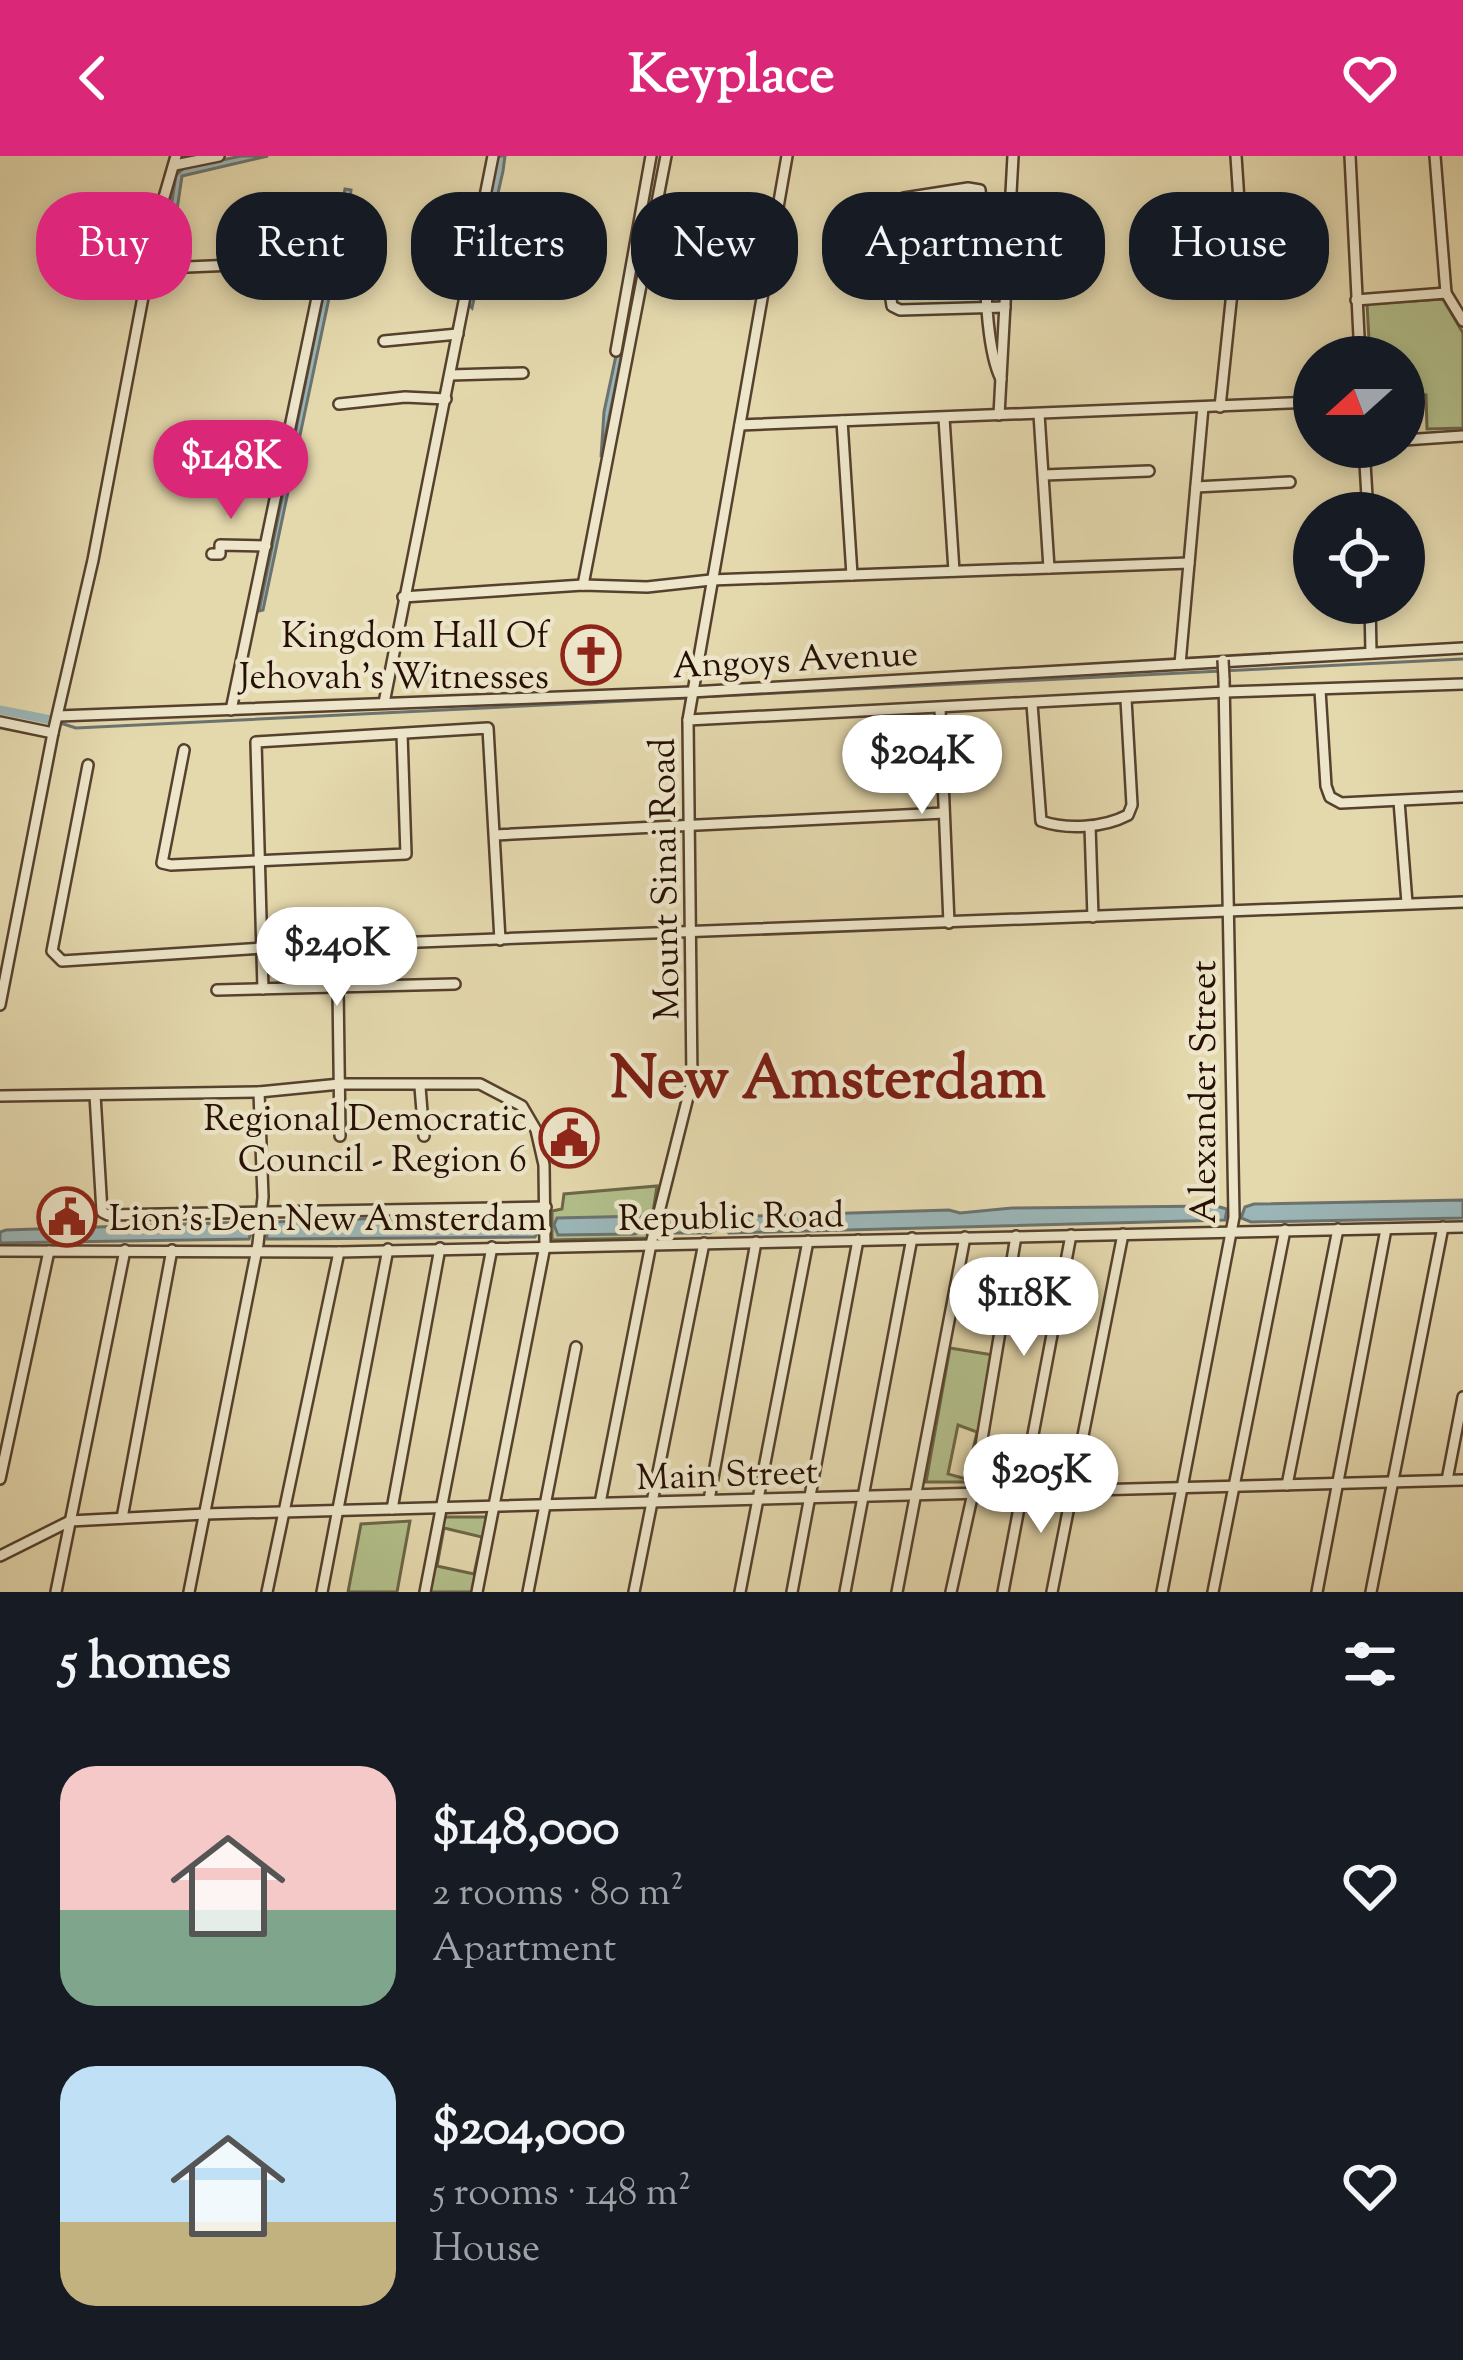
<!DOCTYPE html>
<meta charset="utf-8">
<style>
:root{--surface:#171b24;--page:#20242c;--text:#f1f3f6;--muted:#9ea1a6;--accent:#db2777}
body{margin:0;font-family:"Sorts Mill Goudy",serif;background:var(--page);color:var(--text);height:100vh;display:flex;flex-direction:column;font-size:45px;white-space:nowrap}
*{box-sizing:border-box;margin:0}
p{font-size:39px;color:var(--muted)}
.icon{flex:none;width:66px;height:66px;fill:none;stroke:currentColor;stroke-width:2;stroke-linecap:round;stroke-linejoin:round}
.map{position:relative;height:1436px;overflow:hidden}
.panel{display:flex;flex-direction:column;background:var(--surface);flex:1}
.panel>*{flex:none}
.guide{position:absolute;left:36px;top:36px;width:1392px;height:108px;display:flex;gap:24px}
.needle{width:78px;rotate:249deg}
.fabs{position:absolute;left:1293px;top:180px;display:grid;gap:24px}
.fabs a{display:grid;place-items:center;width:132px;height:132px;border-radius:50%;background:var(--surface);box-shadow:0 6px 18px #0003;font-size:60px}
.price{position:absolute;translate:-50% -102px;padding:0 27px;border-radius:42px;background:#fff;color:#222;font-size:39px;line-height:78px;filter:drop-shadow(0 3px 6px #0008)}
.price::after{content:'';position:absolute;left:50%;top:72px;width:36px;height:27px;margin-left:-18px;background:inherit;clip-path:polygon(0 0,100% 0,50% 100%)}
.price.on{background:var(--accent);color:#fff}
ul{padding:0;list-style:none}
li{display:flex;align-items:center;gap:36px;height:300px;padding:0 60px}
li span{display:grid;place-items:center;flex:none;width:336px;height:240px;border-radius:36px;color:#555}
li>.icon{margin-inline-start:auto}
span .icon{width:144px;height:144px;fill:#fffc;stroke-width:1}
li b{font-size:51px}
h2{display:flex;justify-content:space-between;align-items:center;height:144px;padding:0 60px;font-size:51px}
.chip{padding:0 42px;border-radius:48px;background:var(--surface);box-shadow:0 6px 18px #0003;font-size:42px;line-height:108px}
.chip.on{background:var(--accent);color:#fff}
header{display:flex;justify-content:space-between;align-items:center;height:156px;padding:0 60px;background:var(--accent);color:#fff;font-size:54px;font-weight:700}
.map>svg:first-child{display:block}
</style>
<header><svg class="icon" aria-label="back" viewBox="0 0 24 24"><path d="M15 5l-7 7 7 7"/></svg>Keyplace<svg class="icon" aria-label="heart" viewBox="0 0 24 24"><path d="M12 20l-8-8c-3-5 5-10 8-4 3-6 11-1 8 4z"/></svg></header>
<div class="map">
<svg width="1463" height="1436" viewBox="0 0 1463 1436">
<rect width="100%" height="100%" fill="#e4d8ad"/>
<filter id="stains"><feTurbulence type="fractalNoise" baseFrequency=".00167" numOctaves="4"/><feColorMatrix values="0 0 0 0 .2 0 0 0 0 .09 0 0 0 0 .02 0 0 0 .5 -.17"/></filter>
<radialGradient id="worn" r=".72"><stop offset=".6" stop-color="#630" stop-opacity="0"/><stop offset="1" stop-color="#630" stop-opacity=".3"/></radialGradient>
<g fill="#b2bf8b" stroke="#6c6748" stroke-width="3" fill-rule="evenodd">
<path d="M1443 143 1463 177V272L1427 273 1426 239 1404 238V201H1370L1367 148Z"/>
<path d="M657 1030 649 1082 552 1084V1055L562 1053 564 1038Z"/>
<path d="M950 1192 993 1199 970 1326H926ZM958 1269 977 1276 966 1323 948 1318Z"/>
<path d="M443 1361H487L472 1436H429ZM444 1372 482 1381 474 1418 437 1410Z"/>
<path d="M410 1365 397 1436H348L361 1368Z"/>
</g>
<g fill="#9bb6b7" stroke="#6c736f" stroke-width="3">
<path d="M241 0H268L182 20 169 108H162L176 19 184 12Z"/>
<path d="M497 0H505L503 15 472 152 469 149Z"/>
<path d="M345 33 351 34 350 43 263 454 259 455Z"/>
<path d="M637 101 641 103 601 301 604 256Z"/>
<path d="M1463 1044V1062L1251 1066 1241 1062 1245 1051 1254 1048Z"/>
<path d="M1216 1050 1227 1053 1225 1064 729 1077 722 1071 710 1077H664L662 1074 667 1061 716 1057 723 1061 949 1054 960 1057 1012 1052Z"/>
<path d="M534 1057 542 1068 535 1081 278 1083H267L266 1068 272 1066Z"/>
<path d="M645 1060 648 1070 635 1078 558 1079 554 1069 557 1062Z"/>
<path d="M248 1066 253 1071 249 1083 0 1087V1076L6 1074Z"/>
</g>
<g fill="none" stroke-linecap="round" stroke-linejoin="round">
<g stroke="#6c736f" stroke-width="3">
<path d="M698 541 1463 503"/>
<path d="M51 564 76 572 688 542"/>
</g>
<path stroke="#9bb6b7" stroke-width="9" d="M0 554 51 564"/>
<g stroke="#56412e" stroke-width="14">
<g id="minor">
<path d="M1350 0 1360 201"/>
<path d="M1435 0 1446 137 1463 165"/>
<path d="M175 9 219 0"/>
<path d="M479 68 548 67"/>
<path d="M642 97 768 108"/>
<path d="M149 107 164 112 234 109"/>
<path d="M1356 144 1446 137"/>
<path d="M384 185 458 178"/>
<path d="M616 195 651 0"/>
<path d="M450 219 523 217"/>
<path d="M1001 223C981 183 987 82 980 34L968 32 904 42 889 130 892 150 900 154 1005 151"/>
<path d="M339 248 405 241 446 243"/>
<path d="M1220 251 1240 60 1236 0"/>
<path d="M1039 258 1049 412"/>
<path d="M999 259 1013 0"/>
<path d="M944 262 954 415"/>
<path d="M842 265 852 419"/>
<path d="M740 269 1314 246"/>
<path d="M1404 284 1463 280"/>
<path d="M1364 291 1368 357"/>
<path d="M1044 319 1149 315"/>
<path d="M1196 331 1290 326"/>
<path d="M212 398H220V389L266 390"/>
<path d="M583 429 666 0"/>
<path d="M403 441 583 429 647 431 711 424 1189 407"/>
<path d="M1370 447 1371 497"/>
<path d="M1180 508 1203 251"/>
<path d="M1320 534 1326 630 1330 641 1341 647 1463 641"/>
<path d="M384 547 493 0"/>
<path d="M1032 548 1041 665C1067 674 1103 672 1128 659L1132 649 1126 543"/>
<path d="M940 553 949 767"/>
<path d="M231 554 337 46"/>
<path d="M58 560 691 536 1463 492"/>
<path d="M688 564 1225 536 1463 528"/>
<path d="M0 566 53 577"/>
<path d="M184 594 162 707 171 709 406 698 402 578"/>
<path d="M88 609 52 795 62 805 263 792 1463 746"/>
<path d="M1399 645 1407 747"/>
<path d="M1090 670 1093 761"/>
<path d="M495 679 944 657"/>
<path d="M338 831 340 980"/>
<path d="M263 833 256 586 488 572 500 784"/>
<path d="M217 834 455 828"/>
<path d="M0 849 53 577 93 404 158 62 176 0"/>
<path d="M420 931 424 980"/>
<path d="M95 939 102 1056 108 1059 546 1051"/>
<path d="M0 940 259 936 340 928H480L522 950 536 974 544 1009 545 1090 477 1436"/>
<path d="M0 1095 339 1096 1463 1071"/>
<path d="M0 1323 49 1095"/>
<path d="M1447 1324 1463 1241"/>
<path d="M1287 1329 1338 1073"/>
<path d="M709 1344 756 1086"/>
<path d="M600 1347 651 1088 692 925 688 564 787 0"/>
<path d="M392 1353 440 1092"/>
<path d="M122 1362 172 1094"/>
<path d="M0 1400 70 1365 205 1358 1463 1324"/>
<path d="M56 1436 125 1094"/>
<path d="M189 1436 258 1088 263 1041 259 936"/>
<path d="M267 1436 339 1096"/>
<path d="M322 1436 388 1093"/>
<path d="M425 1436 492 1091"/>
<path d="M528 1436 576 1191"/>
<path d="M634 1436 704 1087"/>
<path d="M740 1436 808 1085"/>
<path d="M792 1436 858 1084"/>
<path d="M845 1436 912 1082"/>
<path d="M897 1436 965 1081"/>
<path d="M951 1436 973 1337 1016 1080"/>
<path d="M1003 1436 1071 1079"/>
<path d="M1052 1436 1123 1078"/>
<path d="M1162 1436 1234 1061 1224 523"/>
<path d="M1213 1436 1285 1074"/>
<path d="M1317 1436 1386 1073"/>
<path d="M1371 1436 1443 1071"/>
</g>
</g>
<use href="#minor" stroke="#ede6ca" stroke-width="9"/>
<g stroke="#56412e" stroke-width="14" stroke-linecap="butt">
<path id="minor-bridge" d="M1223 504 1224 523"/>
</g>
<use href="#minor-bridge" stroke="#ede6ca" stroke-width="9"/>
</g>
<defs>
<g id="church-ring" transform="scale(3)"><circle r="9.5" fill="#ede6ca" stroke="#8f2418" stroke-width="1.5"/><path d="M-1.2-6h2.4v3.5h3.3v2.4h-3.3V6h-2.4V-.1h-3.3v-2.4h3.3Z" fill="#8f2418"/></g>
<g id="civic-ring" transform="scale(3)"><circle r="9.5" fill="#ede6ca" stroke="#8f2418" stroke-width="1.5"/><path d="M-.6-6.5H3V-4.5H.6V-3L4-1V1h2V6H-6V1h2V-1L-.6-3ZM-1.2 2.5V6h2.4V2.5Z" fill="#8f2418"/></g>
</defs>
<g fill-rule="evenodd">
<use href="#church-ring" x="591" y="499"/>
<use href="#civic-ring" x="569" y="982"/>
<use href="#civic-ring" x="67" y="1061"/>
</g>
<g text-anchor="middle" stroke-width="9" stroke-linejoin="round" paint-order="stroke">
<g font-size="36" fill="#260f04" stroke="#ede6ca" text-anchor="end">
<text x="549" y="491">Kingdom Hall Of<tspan x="549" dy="41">Jehovah’s Witnesses</tspan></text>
<text x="527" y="974">Regional Democratic<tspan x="527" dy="41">Council - Region 6</tspan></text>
<text x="109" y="1074" text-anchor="start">Lion's Den New Amsterdam</text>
</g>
<g font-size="36" fill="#260f04" stroke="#ede6ca">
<text transform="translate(795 502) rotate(-3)" y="13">Angoys Avenue</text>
<text transform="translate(663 723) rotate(-91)" y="13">Mount Sinai Road</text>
<text transform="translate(1202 936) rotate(-90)" y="13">Alexander Street</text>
<text transform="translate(731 1059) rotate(-1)" y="13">Republic Road</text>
<text transform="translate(727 1317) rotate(-2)" y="13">Main Street</text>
</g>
<g font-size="60" font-weight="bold" fill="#7a1f14" stroke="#ede6ca">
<text x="828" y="941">New Amsterdam</text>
</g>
</g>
<rect width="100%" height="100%" filter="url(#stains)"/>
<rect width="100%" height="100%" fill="url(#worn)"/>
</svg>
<div class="fabs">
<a><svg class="needle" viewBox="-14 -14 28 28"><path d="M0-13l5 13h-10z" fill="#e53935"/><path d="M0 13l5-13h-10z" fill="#9ea1a6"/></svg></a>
<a><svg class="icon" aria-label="locate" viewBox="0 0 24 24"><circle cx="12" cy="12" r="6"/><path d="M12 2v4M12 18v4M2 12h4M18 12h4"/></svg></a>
</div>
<b class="price on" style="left:231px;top:366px">$148K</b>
<b class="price" style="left:922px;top:661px">$204K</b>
<b class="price" style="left:337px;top:853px">$240K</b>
<b class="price" style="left:1024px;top:1203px">$118K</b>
<b class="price" style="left:1041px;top:1380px">$205K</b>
<div class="guide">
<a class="chip on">Buy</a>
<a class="chip">Rent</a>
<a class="chip">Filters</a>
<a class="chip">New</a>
<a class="chip">Apartment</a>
<a class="chip">House</a>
</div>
</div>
<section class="panel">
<h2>5 homes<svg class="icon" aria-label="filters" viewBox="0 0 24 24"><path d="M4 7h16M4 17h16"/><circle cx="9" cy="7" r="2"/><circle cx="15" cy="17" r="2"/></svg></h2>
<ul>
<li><span style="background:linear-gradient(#f6c9c9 60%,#7fa58c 0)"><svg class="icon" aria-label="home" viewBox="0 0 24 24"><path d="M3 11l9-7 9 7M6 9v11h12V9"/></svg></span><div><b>$148,000</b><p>2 rooms · 80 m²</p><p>Apartment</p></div><svg class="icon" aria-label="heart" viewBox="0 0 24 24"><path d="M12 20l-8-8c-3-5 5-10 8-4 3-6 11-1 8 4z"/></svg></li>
<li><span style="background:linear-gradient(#bfe0f5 65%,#c2b280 0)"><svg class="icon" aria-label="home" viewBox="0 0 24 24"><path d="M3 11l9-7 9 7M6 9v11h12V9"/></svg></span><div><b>$204,000</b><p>5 rooms · 148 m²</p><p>House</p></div><svg class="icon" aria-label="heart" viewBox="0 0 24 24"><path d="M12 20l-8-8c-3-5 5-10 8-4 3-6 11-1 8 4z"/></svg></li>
</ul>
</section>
